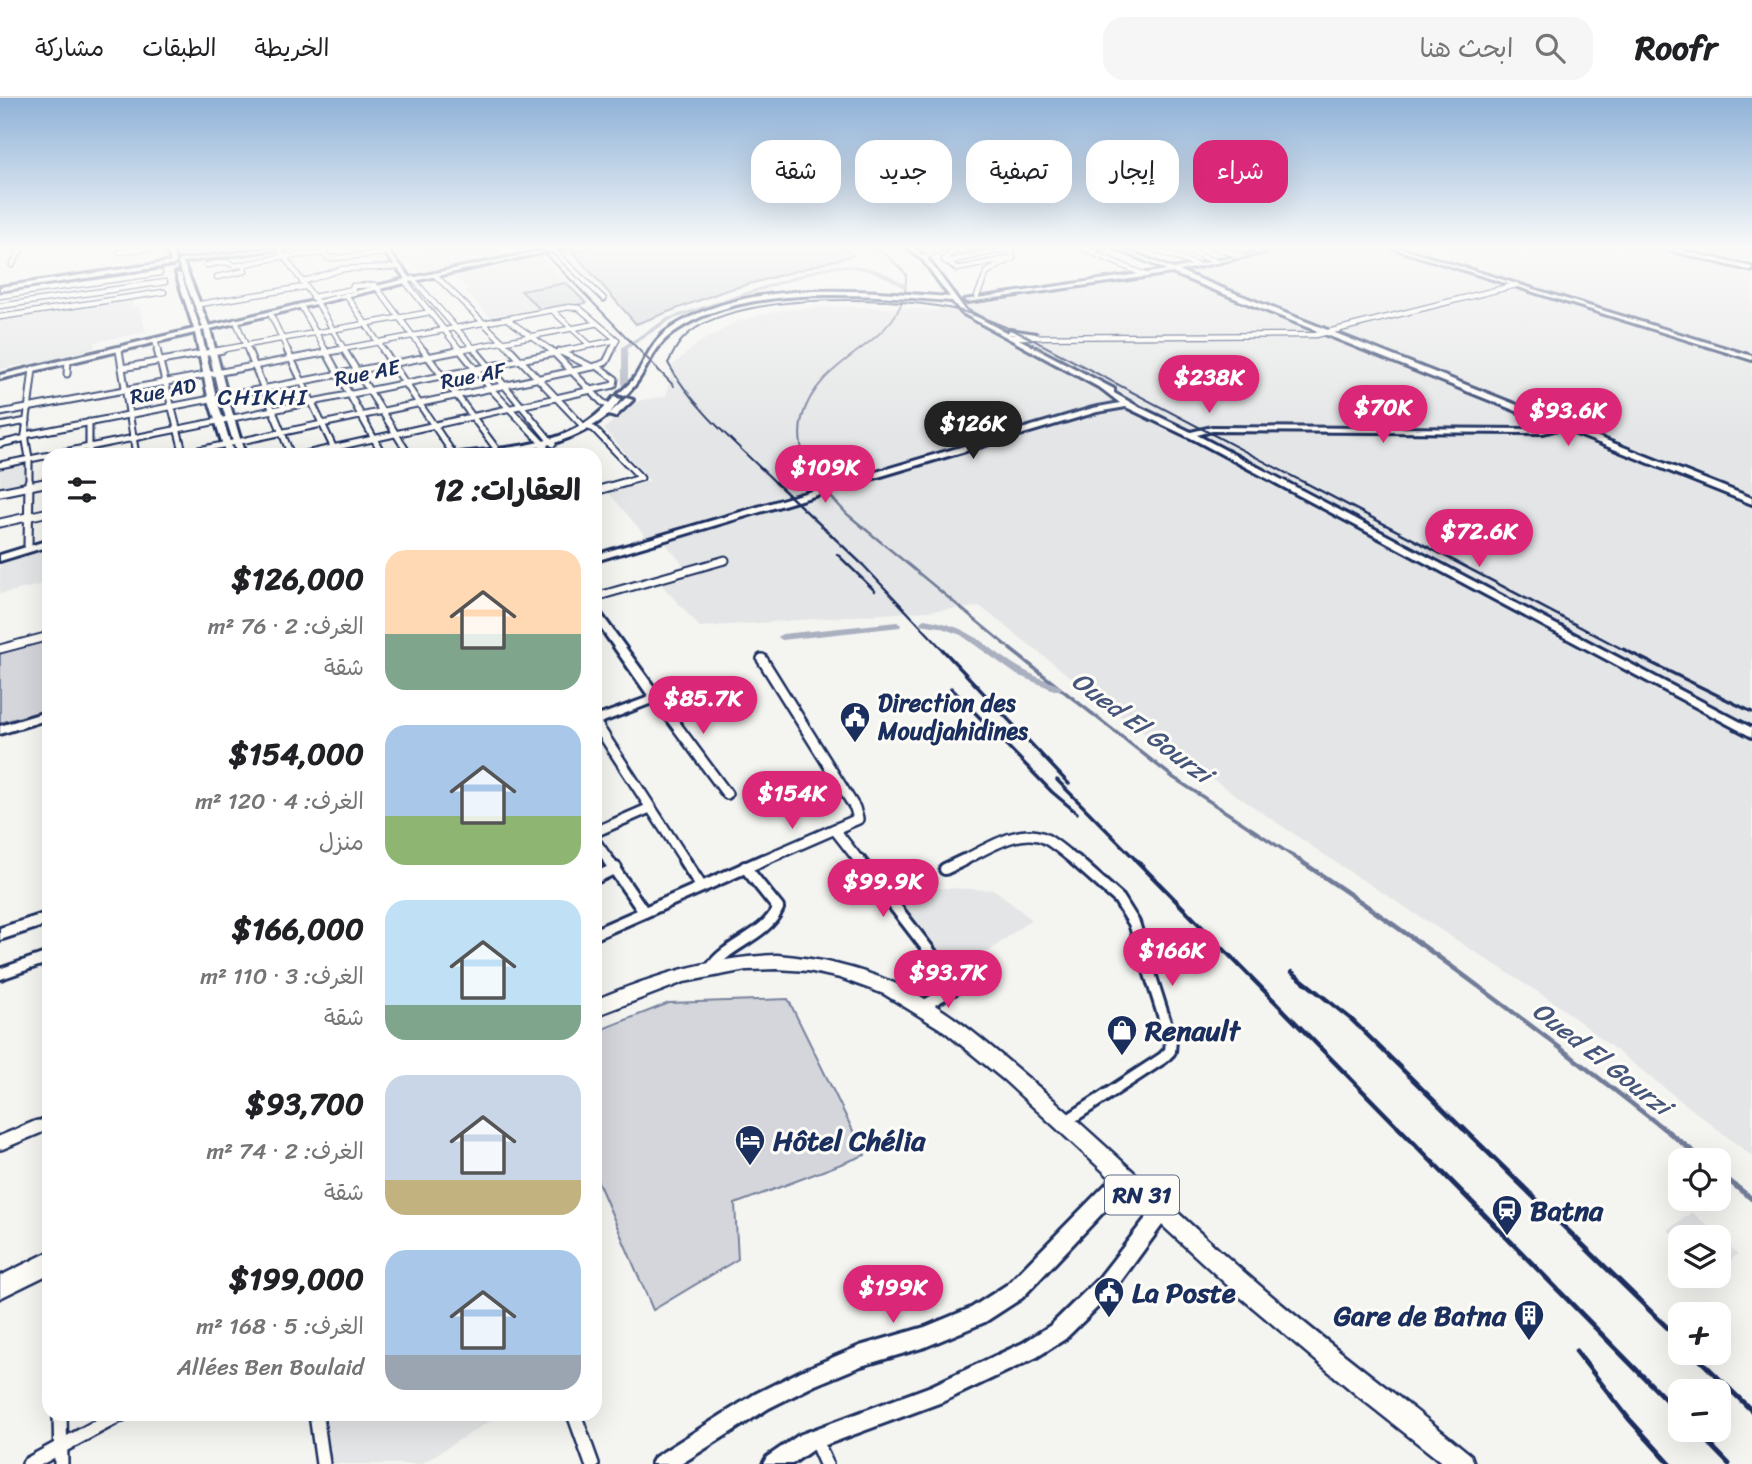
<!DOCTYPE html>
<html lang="ar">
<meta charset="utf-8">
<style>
:root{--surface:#fff;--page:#f6f6f6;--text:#202124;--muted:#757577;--line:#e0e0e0;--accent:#db2777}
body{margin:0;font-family:Sriracha,"Playpen Sans Arabic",sans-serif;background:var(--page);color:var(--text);direction:rtl;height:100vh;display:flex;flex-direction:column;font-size:26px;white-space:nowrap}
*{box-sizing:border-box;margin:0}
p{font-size:23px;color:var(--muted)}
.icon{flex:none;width:38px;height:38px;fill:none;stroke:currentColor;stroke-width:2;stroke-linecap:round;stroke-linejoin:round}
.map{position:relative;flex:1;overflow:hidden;direction:ltr}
.panel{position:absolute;left:42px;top:350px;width:560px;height:973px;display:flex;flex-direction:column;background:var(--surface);border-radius:21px;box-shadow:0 7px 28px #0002;direction:rtl}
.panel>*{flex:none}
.guide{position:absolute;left:623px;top:42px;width:665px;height:63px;direction:rtl;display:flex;gap:14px}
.tools{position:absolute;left:1668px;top:1050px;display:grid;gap:14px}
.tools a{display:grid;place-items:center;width:63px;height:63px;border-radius:14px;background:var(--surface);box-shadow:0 7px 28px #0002;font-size:35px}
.price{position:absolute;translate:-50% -60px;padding:0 16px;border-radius:24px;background:var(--accent);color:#fff;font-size:23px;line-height:46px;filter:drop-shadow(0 2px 4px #0008)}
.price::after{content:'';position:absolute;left:50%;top:42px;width:21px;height:16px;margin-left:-10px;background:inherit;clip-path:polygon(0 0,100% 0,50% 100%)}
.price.on{background:#222;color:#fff}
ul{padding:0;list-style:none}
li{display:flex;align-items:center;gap:21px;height:175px;padding:0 21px}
li span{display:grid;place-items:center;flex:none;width:196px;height:140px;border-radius:21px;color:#555}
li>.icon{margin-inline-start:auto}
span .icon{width:84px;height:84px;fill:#fffc;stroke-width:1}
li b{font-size:30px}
h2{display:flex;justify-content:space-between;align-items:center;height:84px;padding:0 21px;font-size:30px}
.chip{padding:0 24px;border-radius:21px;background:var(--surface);box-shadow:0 7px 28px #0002;font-size:24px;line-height:63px}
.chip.on{background:var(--accent);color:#fff}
header{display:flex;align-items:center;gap:42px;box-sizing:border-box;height:98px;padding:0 35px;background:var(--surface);border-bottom:2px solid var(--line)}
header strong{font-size:33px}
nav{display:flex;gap:38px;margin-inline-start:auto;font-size:24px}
.search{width:490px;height:63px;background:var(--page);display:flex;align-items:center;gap:18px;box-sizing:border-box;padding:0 24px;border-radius:21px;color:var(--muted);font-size:26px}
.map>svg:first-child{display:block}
</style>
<header>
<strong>Roofr</strong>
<div class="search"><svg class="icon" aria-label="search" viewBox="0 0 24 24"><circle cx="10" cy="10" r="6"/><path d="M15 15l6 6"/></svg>ابحث هنا</div>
<nav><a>الخريطة</a><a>الطبقات</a><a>مشاركة</a></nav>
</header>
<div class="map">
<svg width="1752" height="1366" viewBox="0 0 1752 1366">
<rect width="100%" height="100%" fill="#f4f4f1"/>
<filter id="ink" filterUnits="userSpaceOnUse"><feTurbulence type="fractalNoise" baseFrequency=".0143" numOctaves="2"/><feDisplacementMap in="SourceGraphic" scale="14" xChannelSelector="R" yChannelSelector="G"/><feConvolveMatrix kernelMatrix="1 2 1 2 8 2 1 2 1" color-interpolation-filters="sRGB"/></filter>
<g filter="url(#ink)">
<g fill="#e4e5e6">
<path d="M231 148H282L193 161 188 160 186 154Z"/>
<path d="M436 148H487L504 159 419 173 396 155Z"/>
<path d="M1299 148H1752V1058L1558 907 1341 768 1128 624 981 509 700 529 655 480 685 469 666 446 655 449 608 394 650 383 604 331 633 306 642 302 666 298 673 267 697 246 738 223 782 212 834 208 938 212 988 200 1139 180Z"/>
<path d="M538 156 566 185 521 193 543 214 494 223 465 193 469 191 451 176Z"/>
<path d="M131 200 133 208H139L146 234 95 244V250L91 251V254L0 271V221Z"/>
<path d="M31 363V386L0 393V369Z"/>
<path d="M49 446V534L46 535 48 485 0 496V461Z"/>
<path d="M945 790 995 792 1031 821 956 879 887 794Z"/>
<path d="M1692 1114 1738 1156 1719 1172 1718 1139H1680V1143L1668 1132Z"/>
<path d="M315 1316H501L421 1366H324Z"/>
</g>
<g fill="#d4d6db" stroke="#78829c" stroke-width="2">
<path d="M595 148H840L853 157 724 193 636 226 573 154Z"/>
<path d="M566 185 586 205 543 214 521 193Z"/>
<path d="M49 542V611L0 625V555Z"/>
<path d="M788 901 865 1057 735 1106 738 1161 653 1212 595 1077V934L669 905Z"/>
</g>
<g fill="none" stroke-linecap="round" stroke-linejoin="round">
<path stroke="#717c98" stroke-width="2" d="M819 386C804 366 796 345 802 320 820 252 909 249 906 176L888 158 867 148"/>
<path stroke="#717c98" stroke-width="2.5" d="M817 384 847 416 1013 553"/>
<path stroke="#717c98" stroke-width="3.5" d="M1010 551 1174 680 1302 764"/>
<path stroke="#717c98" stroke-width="4.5" d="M1299 762C1426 846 1545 937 1664 1031"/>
<g stroke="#717c98" stroke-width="5">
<path d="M1662 1029 1704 1062"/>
<path d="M1718 1074 1752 1101"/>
</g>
<g fill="#aab0bf" fill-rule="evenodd">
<path d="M836 167C863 166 887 172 908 189L904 190C879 173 856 167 826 171L671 222 628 250V289L625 291 622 289V249L667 220 823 169Z"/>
<path d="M924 521C972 528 982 547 1020 570 1033 578 1047 582 1060 588L1062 590 1060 592H1054L1017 577 961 537 939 529 921 526 920 524Z"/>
<path d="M897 524 901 527 900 529 782 542 778 539 782 536Z"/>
</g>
<g stroke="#1b2f5e" stroke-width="7">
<g id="street-far5">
<path d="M982 148 952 154 944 162 957 171 1013 160"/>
<path d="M1077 148 1145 177"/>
<path d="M1145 148 1196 167"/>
<path d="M1172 148 1215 163"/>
<path d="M1212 148 1241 158"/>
<path d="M1247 148 1259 152"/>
<path d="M1270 148 1278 150"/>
<path d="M278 150 317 204 345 253"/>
<path d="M552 151 604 201"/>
<path d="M1119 151 1134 148"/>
<path d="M1087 152 1112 148"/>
<path d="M178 153 217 148"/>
<path d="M120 154 163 148"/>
<path d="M924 160 941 150 952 148"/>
<path d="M946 164 1012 150"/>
<path d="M12 167 23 148"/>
<path d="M207 167 226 164 236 168 280 159 324 155 328 160H334L388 155"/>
<path d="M435 177 512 253"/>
<path d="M217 179 245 173 244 167"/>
<path d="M413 181 476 253"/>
<path d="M405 183 461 253"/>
<path d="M302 184 342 171 399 169"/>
<path d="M353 188 375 187 424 253"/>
<path d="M346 197 384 253"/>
<path d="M0 198 160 175"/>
<path d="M977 198 987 174 1013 160 1010 148"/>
<path d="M313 199 353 191"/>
<path d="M200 206 304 189"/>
<path d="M0 208 165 184"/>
<path d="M301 208 326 253"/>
<path d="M552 212 590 247"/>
<path d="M270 215 288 253"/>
<path d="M0 219 164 194"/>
<path d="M507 221 552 253"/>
<path d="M236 223 248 253"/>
<path d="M1011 239 1316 237 1516 187"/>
<path d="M155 242 158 253"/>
<path d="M214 253 431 214"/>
<path d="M331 253 569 209 579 210 617 242 611 253"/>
<path d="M454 253 595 226"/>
<path d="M561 253 617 242"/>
</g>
</g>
<g stroke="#1b2f5e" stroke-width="9">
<g id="street-far4">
<path d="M119 252 136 357"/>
<path d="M157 252 184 357"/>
<path d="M248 252 291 357"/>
<path d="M287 252 337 357"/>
<path d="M325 252 383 357"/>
<path d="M344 252 409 357"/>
<path d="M383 252 454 357"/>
<path d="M423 252 495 349"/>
<path d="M460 252 491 291 545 348"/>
<path d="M475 252 553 346"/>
<path d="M511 252 582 327 594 331 641 380 620 386"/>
<path d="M551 252 602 304 611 309"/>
<path d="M559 253 592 269"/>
<path d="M122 270 223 252"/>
<path d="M67 276 68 263"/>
<path d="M0 315 340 252"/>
<path d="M89 324V357"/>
<path d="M0 328 27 323"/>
<path d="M25 337 463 252"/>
<path d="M0 346 26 340"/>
<path d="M541 346 549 357"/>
<path d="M175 357 597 268 606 264 612 252"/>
<path d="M301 357 614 287 615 281 597 268"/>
<path d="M0 367 570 252"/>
<path d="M29 386V360L25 337 33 271"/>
<path d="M40 386 49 384"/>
</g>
</g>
<g stroke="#1b2f5e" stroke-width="11">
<g id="street-far3">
<path d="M595 393 627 384"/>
<path d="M0 394 49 384"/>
<path d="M0 425 49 414"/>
<path d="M28 447 29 384"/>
<path d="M595 499 725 462"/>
<path d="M0 551 49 538"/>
</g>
</g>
<g stroke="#1b2f5e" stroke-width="14">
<g id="street-far2">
<path d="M656 600 727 696"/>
<path d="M595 624 686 764"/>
<path d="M835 732 860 764"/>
<path d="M595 734 650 710"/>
<path d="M595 743 610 764"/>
<path d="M759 764 858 721 855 710 762 561"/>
<path d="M960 764C984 753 1020 727 1046 741 1057 747 1067 757 1077 764"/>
</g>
</g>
<g stroke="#1b2f5e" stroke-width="16">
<g id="street-far1">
<path d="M608 762 644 814"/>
<path d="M684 762 701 788"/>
<path d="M859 762 957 889 923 908"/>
<path d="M945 771 964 762"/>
<path d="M595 780 616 770"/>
<path d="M595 836 763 762"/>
<path d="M711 870C728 845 766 838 778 810L745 769"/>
<path d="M0 876 49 859"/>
<path d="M1065 1024 1163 960 1170 953 1171 942 1134 825 1119 801 1075 762"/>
<path d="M34 1031 49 1024"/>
</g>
</g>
<g stroke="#1b2f5e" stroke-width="18">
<g id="street">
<path d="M0 1045 38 1029"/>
<path d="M60 1316 61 1366"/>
<path d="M316 1316 323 1366"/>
<path d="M574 1316 592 1366"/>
<path d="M815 1341 826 1366"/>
<path d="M29 1366 121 1316"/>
</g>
</g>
<g stroke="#1b2f5e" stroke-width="6">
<g id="secondary">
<path d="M166 148H171L176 164 173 167 0 193V189L171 164Z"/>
<path d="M289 148H300L183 164 209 228 406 181 379 148H383L411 180 565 148H573L405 185 210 231 227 297 245 357H237L219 297 204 232 201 233 216 299 234 357H226L208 299 195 235 0 281V277L194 231 176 175 181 176 200 230 203 229 178 165 180 162Z"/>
<path d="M905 148H911L926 159 966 213 1007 235 1010 232 1036 236V238L1034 239 1009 236 1114 291V295L1137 308 1191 334 1212 329 1543 331 1554 328 1172 175 967 204 964 202 1167 172 1110 148H1115L1173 171 1292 148 1179 173 1752 400V406L1561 330 1543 335 1212 333 1197 337 1752 630V639L1195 342 1126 309 1097 314 595 463V457L1093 310 1120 305 1102 291 962 215 952 203C870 197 738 183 669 238 649 254 646 279 625 298L618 296C625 290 632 284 637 276 646 261 652 244 667 233 743 179 862 193 950 199L922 161Z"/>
<path d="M1386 148H1393L1752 258V262Z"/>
<path d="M614 299 621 301 610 315 626 300 633 302 615 319 608 317C567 351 508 357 456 357L460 355C516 349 577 347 614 299Z"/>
<path d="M49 442V448L0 463V457Z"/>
<path d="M595 512 599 513 662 600 660 602 595 627V619L649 599 595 522Z"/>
<path d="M49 613V621L0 636V628Z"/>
<path d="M49 814V826L0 842V830Z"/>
<path d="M1123 1072 1129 1075 1132 1081 1129 1087 1022 1200 985 1224 925 1249 861 1268 815 1287 769 1310 681 1366H651L655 1359 755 1296 801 1273 860 1248 925 1229 971 1210 1008 1186 1117 1075Z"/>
<path d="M1162 1104 1168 1107 1171 1113 1168 1119 1113 1194 1065 1241 1037 1259 942 1304 812 1352 792 1366H763L767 1359 799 1337 931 1288 1023 1245 1051 1227 1099 1180 1156 1107Z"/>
</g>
</g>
<g stroke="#1b2f5e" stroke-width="5">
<g id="primary">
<path d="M777 857C818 860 856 869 894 885 944 907 987 945 1028 980 1105 1045 1176 1115 1252 1181 1323 1243 1399 1297 1471 1357L1474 1366H1444L1358 1298 1238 1197 1004 982 944 933 884 896 840 880 808 873 777 871 746 872 684 884 595 918V902C654 877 712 859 777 857Z"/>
<path d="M49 1154V1176L0 1200V1178Z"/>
</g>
</g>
<g stroke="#1b2f5e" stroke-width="5">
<path id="highway" d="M1651 148H1663L1752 169V173Z"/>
</g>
<use href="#street-far5" stroke="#fdfcf7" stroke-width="4.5"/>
<use href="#street-far4" stroke="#fdfcf7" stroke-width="5"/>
<use href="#street-far3" stroke="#fdfcf7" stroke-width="7"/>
<use href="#street-far2" stroke="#fdfcf7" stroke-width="9"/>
<use href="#street-far1" stroke="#fdfcf7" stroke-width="10"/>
<use href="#street" stroke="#fdfcf7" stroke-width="13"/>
<use href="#secondary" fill="#fdfcf7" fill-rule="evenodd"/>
<use href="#primary" fill="#fdfcf7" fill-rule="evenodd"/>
<use href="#highway" fill="#fdfcf7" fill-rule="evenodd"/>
<g stroke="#1b2f5e" stroke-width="2">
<path d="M538 148 674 288"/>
<path d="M777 386C739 348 694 312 668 265 672 258 676 248 682 242 724 193 889 198 948 210 974 215 999 226 1024 237L1307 386"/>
</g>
<g stroke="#1b2f5e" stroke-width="2.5">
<path d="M775 384 863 467 944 553"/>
<path d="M1304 384 1626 553"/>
<path d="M837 456 875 493"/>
</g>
<g stroke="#1b2f5e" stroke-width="3.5">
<path d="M942 551 1069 686"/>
<path d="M1623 551 1752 614"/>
<path d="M951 590 1052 694 1077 715"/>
<path d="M1057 682 1138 764"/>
</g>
<g stroke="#1b2f5e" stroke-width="4.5">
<path d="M1136 762 1400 1031"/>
<path d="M1292 874 1351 921 1463 1031"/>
</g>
<g stroke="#1b2f5e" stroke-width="5">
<path d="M1398 1029 1680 1316"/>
<path d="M1462 1029 1680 1242"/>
<path d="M1576 1253 1629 1321 1670 1366"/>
<path d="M1693 1255 1752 1313"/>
<path d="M1696 1332 1729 1366"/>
</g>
</g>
</g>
<linearGradient id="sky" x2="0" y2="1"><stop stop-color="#8fb2d8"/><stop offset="0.44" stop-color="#fafaf9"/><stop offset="1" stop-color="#fafaf9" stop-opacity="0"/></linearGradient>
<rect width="1752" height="339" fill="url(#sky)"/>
<defs>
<g id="civic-pin" transform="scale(1.575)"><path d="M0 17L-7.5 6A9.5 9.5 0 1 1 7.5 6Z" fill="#1b2f5e" stroke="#fdfcf7"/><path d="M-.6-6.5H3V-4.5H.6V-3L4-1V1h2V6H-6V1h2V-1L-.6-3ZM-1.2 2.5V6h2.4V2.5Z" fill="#fff"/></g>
<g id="shop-pin" transform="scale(1.575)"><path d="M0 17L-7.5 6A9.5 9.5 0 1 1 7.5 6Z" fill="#1b2f5e" stroke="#fdfcf7"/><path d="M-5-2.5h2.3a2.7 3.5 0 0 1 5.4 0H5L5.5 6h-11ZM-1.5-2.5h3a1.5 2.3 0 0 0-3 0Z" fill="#fff"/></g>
<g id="hotel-pin" transform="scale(1.575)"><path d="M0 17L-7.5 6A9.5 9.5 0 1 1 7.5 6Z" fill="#1b2f5e" stroke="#fdfcf7"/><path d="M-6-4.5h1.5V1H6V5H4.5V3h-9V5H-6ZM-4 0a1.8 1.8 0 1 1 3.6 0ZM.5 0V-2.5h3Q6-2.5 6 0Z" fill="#fff"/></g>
<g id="station-pin" transform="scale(1.575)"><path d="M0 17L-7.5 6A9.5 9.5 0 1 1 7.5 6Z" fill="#1b2f5e" stroke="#fdfcf7"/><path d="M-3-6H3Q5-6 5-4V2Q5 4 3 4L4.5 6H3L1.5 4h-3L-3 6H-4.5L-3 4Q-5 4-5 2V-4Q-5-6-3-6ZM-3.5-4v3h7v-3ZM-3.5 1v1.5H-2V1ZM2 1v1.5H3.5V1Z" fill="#fff"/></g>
<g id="building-pin" transform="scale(1.575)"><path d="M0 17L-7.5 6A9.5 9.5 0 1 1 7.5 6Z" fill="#1b2f5e" stroke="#fdfcf7"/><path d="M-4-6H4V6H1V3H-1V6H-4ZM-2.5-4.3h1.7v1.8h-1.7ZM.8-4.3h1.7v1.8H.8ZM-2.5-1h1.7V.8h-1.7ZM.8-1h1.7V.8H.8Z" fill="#fff"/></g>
</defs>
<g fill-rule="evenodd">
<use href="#civic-pin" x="855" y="619"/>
<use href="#shop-pin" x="1122" y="932"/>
<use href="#hotel-pin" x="750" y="1042"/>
<use href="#station-pin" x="1507" y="1112"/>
<use href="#civic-pin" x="1109" y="1194"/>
<use href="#building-pin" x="1529" y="1217"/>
</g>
<g text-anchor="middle" stroke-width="6" stroke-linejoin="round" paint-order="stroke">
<g font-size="21" fill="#1b2f5e" stroke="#fdfcf7">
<text transform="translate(367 275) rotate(-11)" y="7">Rue AE</text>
<text transform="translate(473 278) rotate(-11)" y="7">Rue AF</text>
<text transform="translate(163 293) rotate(-11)" y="7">Rue AD</text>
</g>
<g font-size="23" letter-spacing="2" fill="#1b2f5e" stroke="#fdfcf7">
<text x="263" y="307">CHIKHI</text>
</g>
<rect fill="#fdfcf7" stroke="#5f6c8c" stroke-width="2" x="1105" y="1077.5" width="74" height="39" rx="5"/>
<g font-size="23" font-weight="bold" fill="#1b2f5e">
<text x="1142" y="1105">RN 31</text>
</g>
<g font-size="24" font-weight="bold" fill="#1b2f5e" stroke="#fdfcf7" text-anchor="start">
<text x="878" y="613">Direction des<tspan x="878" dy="28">Moudjahidines</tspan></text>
</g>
<g font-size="26" font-style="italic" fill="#46567b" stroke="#fdfcf7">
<text transform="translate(1142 629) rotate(37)" y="9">Oued El Gourzi</text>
<text transform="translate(1602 960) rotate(38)" y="9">Oued El Gourzi</text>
</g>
<g font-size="28" font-weight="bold" fill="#1b2f5e" stroke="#fdfcf7" text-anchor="start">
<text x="1145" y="942">Renault</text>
<text x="773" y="1052">Hôtel Chélia</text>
<text x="1530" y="1122">Batna</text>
<text x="1132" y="1204">La Poste</text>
<text x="1506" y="1227" text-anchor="end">Gare de Batna</text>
</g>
</g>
</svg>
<div class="tools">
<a><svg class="icon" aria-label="locate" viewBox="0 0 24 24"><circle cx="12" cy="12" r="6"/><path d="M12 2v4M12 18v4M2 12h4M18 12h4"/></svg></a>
<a><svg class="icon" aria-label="layers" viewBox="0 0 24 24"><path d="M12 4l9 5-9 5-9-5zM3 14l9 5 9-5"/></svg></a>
<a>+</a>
<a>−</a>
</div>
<b class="price" style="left:1209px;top:317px">$238K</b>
<b class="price" style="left:1383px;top:347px">$70K</b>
<b class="price" style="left:1568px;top:350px">$93.6K</b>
<b class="price on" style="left:973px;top:363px">$126K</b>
<b class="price" style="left:825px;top:407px">$109K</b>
<b class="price" style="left:1479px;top:471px">$72.6K</b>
<b class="price" style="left:703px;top:638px">$85.7K</b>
<b class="price" style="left:792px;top:733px">$154K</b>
<b class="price" style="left:883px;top:821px">$99.9K</b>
<b class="price" style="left:1172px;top:890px">$166K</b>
<b class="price" style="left:948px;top:912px">$93.7K</b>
<b class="price" style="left:893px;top:1227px">$199K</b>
<div class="guide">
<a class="chip on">شراء</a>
<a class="chip">إيجار</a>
<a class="chip">تصفية</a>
<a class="chip">جديد</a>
<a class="chip">شقة</a>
</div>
<section class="panel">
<h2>العقارات: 12<svg class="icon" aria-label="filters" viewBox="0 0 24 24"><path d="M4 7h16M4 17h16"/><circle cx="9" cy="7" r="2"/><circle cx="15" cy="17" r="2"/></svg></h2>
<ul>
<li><span style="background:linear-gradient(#ffd9b3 60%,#7fa58c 0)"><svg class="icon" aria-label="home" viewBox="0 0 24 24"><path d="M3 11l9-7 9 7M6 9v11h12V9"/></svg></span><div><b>$126,000</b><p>الغرف: 2 · 76 m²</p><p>شقة</p></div></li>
<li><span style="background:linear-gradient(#a9c7e8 65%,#8fb573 0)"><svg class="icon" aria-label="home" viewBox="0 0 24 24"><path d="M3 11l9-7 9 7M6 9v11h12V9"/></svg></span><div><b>$154,000</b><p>الغرف: 4 · 120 m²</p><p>منزل</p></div></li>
<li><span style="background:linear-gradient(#bfe0f5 75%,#7fa58c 0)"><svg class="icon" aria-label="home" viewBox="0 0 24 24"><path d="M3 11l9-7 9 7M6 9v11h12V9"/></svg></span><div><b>$166,000</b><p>الغرف: 3 · 110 m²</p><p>شقة</p></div></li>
<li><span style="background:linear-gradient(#c9d6e8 75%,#c2b280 0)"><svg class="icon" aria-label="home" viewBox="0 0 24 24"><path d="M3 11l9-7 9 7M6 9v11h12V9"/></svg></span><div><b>$93,700</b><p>الغرف: 2 · 74 m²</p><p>شقة</p></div></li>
<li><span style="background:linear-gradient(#a9c7e8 75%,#9aa5b1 0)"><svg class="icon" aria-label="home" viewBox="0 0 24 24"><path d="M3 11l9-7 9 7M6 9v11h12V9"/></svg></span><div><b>$199,000</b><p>الغرف: 5 · 168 m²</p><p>Allées Ben Boulaid</p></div></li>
</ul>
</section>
</div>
